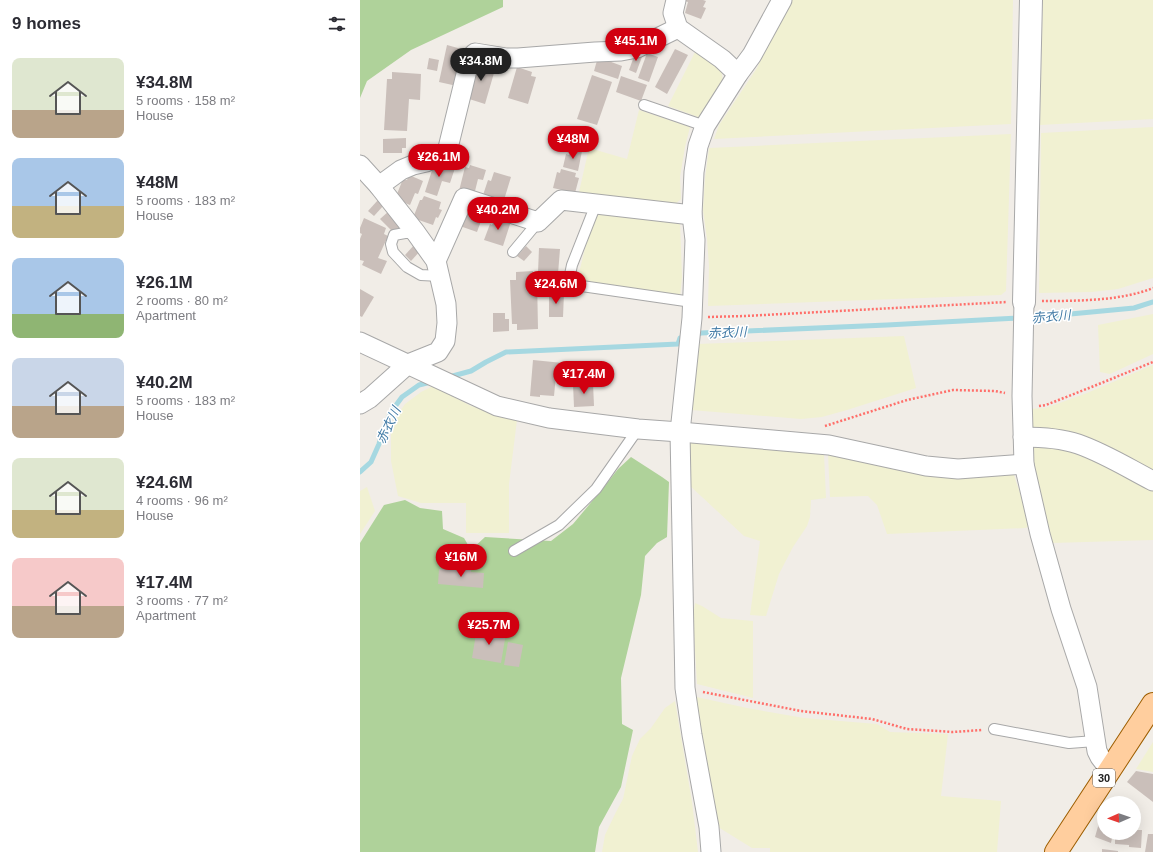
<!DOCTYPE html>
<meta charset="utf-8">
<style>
:root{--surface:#fff;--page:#f7f7f7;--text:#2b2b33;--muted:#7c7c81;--accent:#d10010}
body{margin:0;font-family:Helvetica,"Noto Sans JP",sans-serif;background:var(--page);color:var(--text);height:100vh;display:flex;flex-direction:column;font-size:15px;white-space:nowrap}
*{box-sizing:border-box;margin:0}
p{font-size:13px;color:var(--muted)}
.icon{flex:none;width:22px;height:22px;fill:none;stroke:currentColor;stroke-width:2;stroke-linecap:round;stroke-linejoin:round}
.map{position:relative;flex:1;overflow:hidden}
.sheet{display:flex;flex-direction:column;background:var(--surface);width:360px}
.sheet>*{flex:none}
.needle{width:26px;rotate:268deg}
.fabs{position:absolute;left:737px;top:796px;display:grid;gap:8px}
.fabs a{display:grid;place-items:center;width:44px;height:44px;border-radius:50%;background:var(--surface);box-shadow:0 4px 16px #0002;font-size:20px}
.price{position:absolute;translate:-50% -34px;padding:0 9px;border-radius:14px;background:var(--accent);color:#fff;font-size:13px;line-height:26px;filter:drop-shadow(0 1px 2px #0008)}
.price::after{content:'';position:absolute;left:50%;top:24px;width:12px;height:9px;margin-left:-6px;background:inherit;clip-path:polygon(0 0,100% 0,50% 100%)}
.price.selected{background:#222;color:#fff}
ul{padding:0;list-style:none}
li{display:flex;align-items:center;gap:12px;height:100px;padding:0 12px}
li span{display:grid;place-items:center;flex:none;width:112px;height:80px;border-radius:8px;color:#555}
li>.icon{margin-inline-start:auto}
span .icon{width:48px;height:48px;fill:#fffc;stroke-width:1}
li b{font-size:17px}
h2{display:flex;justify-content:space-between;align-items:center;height:48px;padding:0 12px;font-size:17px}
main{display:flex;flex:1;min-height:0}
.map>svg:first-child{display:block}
</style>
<main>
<section class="sheet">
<h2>9 homes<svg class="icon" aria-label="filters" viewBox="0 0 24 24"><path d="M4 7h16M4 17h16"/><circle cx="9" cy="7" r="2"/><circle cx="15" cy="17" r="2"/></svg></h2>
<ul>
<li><span style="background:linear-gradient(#dfe7d0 65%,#b9a48a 0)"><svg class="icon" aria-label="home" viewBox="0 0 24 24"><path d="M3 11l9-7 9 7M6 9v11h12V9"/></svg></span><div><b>¥34.8M</b><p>5 rooms · 158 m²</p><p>House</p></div></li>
<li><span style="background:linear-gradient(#a9c7e8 60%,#c2b280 0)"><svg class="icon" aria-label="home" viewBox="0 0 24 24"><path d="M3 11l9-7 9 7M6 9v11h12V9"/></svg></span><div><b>¥48M</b><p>5 rooms · 183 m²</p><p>House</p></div></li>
<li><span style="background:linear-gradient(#a9c7e8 70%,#8fb573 0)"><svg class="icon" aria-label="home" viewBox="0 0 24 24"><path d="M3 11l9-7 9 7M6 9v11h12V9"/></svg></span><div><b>¥26.1M</b><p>2 rooms · 80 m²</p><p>Apartment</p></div></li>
<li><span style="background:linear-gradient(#c9d6e8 60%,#b9a48a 0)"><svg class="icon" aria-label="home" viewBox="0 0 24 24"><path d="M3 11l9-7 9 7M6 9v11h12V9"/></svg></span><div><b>¥40.2M</b><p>5 rooms · 183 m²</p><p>House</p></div></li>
<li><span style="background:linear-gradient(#dfe7d0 65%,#c2b280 0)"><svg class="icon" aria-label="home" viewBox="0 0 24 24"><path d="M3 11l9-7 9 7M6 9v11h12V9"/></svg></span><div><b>¥24.6M</b><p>4 rooms · 96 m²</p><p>House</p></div></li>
<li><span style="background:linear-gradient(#f6c9c9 60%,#b9a48a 0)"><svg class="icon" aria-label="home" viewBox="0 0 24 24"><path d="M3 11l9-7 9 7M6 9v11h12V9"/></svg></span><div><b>¥17.4M</b><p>3 rooms · 77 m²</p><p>Apartment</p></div></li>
</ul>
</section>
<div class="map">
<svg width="793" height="852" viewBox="0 0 793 852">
<rect width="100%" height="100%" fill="#f1ede7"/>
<g fill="#f1f1d2">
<path d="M429 0H653L651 124 354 139 359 125 397 68Z"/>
<path d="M683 0H793V119L680 125Z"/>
<path d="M336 50 361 67 363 84 344 116 338 117 308 106Z"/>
<path d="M279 110 330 127 325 147 320 177 321 199 315 204 219 192 229 148 267 159Z"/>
<path d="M793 127V278L758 289 732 292 679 293 681 133Z"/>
<path d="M651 134 646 291 641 295 348 306 349 266 347 239 343 210 345 178 349 148Z"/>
<path d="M237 214 320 222 322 277 320 297 225 283 218 277 229 232Z"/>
<path d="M793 314V354L750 374 740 372 738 325Z"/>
<path d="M544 336 556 388 487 410 462 417 441 419 331 410 337 344Z"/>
<path d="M793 365V476L673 435 668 409 685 408 694 405 727 393Z"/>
<path d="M73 386 111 406 133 412 157 420 149 484V533H106V503H61L38 496 31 461V424L45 404 61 392Z"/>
<path d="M332 439 463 452 464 454 466 498 451 500 450 517 447 526 433 547 419 574 406 616 390 615 400 541 384 536 328 484 327 444Z"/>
<path d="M671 443 712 449 793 486V540L692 543 676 485Z"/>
<path d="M468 453 649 471 654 475 671 526 665 528 527 534 517 505 508 496 470 497Z"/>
<path d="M7 487 15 511 0 534V491Z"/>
<path d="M335 603 342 606 361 618 393 621V698L337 684 333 616Z"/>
<path d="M332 696 387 708 444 718 517 724 530 732 588 734 581 796 641 801 637 852H410V848H392L358 827 354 800Z"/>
<path d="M315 701 332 802 338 852H242L245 835 256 812 263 799 272 756 280 739 291 728 305 708Z"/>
<path d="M793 742V772L776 769Z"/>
</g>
<g fill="#afd29a">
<path d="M0 0H143V7L51 50 7 81 0 98Z"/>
<path d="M271 457 302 477 309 482 307 537 297 543 285 556 281 595 261 678 262 724 273 730 261 787 239 827 235 852H0V543L24 505 45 500 60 508 82 511 83 529 104 538 111 550 125 537 191 541 213 524 244 487 258 469Z"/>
</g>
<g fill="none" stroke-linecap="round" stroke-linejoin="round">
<g stroke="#a6d8e1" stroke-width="5">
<path d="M668 318 774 308 793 302"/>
<path d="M334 335 341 333 527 325 660 318"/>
<path d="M89 377 111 371 126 362 146 352 318 344 320 338 327 337"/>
<path d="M0 472 11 462 19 444 23 430 31 412 42 397 59 385 71 382"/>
</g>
</g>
<g fill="#cabfba">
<path d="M322 0H343L346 1 343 7 346 8 341 19 325 13 328 2Z"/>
<path d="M87 45 105 50 97 86 79 82Z"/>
<path d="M315 49 328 55 307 94 295 87Z"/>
<path d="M276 51 283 54 276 73 269 70Z"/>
<path d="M287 53 298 57 289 82 278 78Z"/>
<path d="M238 57 262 66 258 79 234 71Z"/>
<path d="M69 58 79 60 77 71 67 69Z"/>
<path d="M117 60 136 66 125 104 106 98Z"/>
<path d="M157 67 172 72 171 76 176 77 168 104 148 98Z"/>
<path d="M32 72 61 74 60 100 49 99 47 131 24 130 27 79H32Z"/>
<path d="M232 75 252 82 237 125 217 119Z"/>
<path d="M261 76 287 85 281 101 256 92Z"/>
<path d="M194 132 211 135 209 144 206 143V147L192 144Z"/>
<path d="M46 138V148H42V153H23V139Z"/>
<path d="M211 148 222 151 218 171 203 167 206 154 209 155Z"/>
<path d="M80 163 95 168 90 183 82 181 77 196 65 192 74 164Z"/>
<path d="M110 165 126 170 123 180 118 179 114 195 99 191 105 167 109 168Z"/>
<path d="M201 169 216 173 215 177 219 178 215 193 193 188 197 172 200 173Z"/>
<path d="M134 172 151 177 144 200 140 199 139 203 122 198 128 180 131 181Z"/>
<path d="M49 175 63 181 58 194 55 193 50 205 35 199 43 179 47 180Z"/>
<path d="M64 196 81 202 79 209 82 210 78 218 76 217 73 225 53 218 60 200H62Z"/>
<path d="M18 200 24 205 14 216 8 211Z"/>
<path d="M108 206 122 211 119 219 121 221 117 232 97 225Z"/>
<path d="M29 211 44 226 38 231 36 229 33 232 20 219Z"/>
<path d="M136 216 151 221 143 246 124 240 130 224 132 225Z"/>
<path d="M4 218 26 228 24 234 28 236 18 258 27 261 21 274 2 265 4 261 0 260V239L2 234 0 233V228Z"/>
<path d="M55 244 61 250 51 261 45 255Z"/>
<path d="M166 246 172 252 164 261 157 256Z"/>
<path d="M179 248 200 249 198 274 178 273Z"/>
<path d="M173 271V278H177L178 329 157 330V324H152L150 280H156V272Z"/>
<path d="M0 289 14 297 2 317 0 316Z"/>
<path d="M189 293H204L203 317H189Z"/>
<path d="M133 313H145V319H149V331L133 332Z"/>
<path d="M173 360 203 363 202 376 196 375 194 396 180 395V397L170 396Z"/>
<path d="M236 366 237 382 204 383V367Z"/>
<path d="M233 383 234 406 214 407 213 384Z"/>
<path d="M100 565 111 567V572L124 573 123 588 78 584 79 569 99 570Z"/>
<path d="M117 628 146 633 141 663 112 658Z"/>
<path d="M148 642 163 645 159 667 144 665Z"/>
<path d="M776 771 793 774V802L767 782Z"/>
<path d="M739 823 744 824V833H753L751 843 735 837Z"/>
<path d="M774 830H782L781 848 769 847V845L755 844V833H774Z"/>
<path d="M788 834H793V852H785Z"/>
<path d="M742 849 758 851V852H742Z"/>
</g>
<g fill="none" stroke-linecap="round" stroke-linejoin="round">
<g stroke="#a8a8a8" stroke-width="12">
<g id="service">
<path d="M284 105 345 126"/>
<path d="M236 204 212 265 208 284 332 302"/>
<path d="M56 233H45L34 235 31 244 33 252 47 267 61 275 80 276"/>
<path d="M153 252 178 222"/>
<path d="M154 551 199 525 236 489 278 429"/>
<path d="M634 729 709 743 735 741"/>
</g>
</g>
<g stroke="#a8a8a8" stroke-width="21">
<g id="minor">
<path d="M316 0 313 13 318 28 362 59 378 74"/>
<path d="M0 165 19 186 56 233 76 261 86 304 87 323 85 341 78 352 48 364 10 398 0 404"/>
<path d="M19 186 41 170 53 165 66 162 87 152 110 58 115 53 146 58H158L235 52 261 51 277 48 318 28"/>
<path d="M76 261 104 198 178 222 201 200 332 215"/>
<path d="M664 302 662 396 664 464 680 534 701 609 727 687 737 751 740 757 750 770"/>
<path d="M0 342 137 406 189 418 278 429 320 432 469 445 566 466 598 469 664 464"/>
<path d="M663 437C682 437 700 438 718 444 744 453 768 468 793 481"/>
<path d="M351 852 349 827 332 735 325 688 320 432 332 318 335 240 332 215 334 172 338 146 345 126 378 74 392 55 422 0"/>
</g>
</g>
<g stroke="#a8a8a8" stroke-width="24">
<path id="tertiary" d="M664 302 671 0"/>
</g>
<g stroke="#9d5e00" stroke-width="24">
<path id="primary" d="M696 852 793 704"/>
</g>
<g stroke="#ff6f6a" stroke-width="2.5" stroke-dasharray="2 2" stroke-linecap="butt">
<path d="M682 301C716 301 761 301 793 288"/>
<path d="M348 317 385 316 647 302"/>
<path d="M679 406 686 405 734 386 793 362"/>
<path d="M465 426 547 400 593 390 635 391 645 393"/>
<path d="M343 692 441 711 512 719 547 729 593 732 622 730"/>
</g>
<use href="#service" stroke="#fff" stroke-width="10"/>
<use href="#minor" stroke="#fff" stroke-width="19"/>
<use href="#tertiary" stroke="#fff" stroke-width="22"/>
<use href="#primary" stroke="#ffce9e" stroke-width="22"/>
</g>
<g text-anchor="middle" stroke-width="3" stroke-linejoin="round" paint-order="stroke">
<rect fill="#fff" stroke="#646464" stroke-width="1" x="733" y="769" width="22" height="18" rx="3"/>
<g font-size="11" font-weight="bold" fill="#212121">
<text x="744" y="782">30</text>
</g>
<g font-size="13" font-style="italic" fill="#427ba6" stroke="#fff">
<text transform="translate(691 316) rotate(-5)" y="5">赤衣川</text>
<text transform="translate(367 332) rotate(-2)" y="5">赤衣川</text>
<text transform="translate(28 425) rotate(-64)" y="5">赤衣川</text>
</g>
</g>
</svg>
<div class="fabs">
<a><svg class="needle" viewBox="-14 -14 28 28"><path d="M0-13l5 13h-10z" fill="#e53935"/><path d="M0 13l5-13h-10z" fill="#7c7c81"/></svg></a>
</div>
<b class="price" style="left:276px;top:62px">¥45.1M</b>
<b class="price selected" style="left:121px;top:82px">¥34.8M</b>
<b class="price" style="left:213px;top:160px">¥48M</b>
<b class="price" style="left:79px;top:178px">¥26.1M</b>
<b class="price" style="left:138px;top:231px">¥40.2M</b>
<b class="price" style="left:196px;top:305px">¥24.6M</b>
<b class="price" style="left:224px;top:395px">¥17.4M</b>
<b class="price" style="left:101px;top:578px">¥16M</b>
<b class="price" style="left:129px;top:646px">¥25.7M</b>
</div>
</main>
